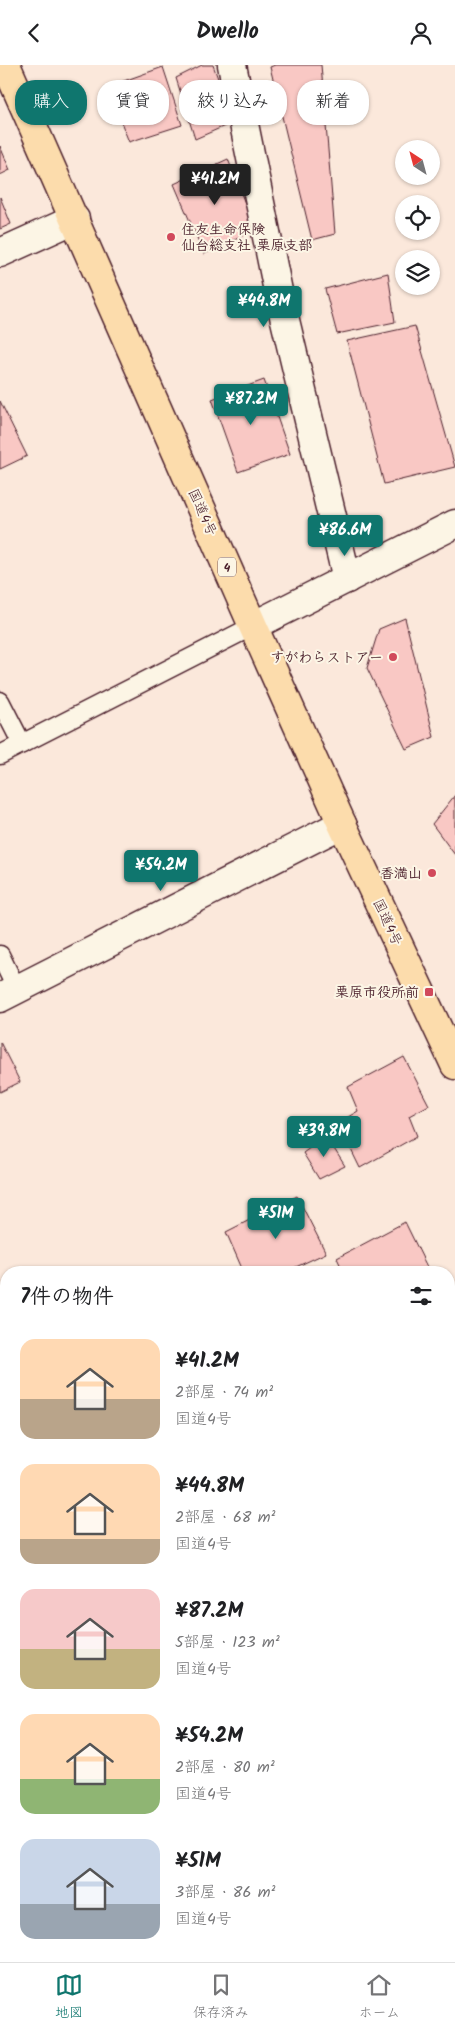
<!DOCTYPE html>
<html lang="ja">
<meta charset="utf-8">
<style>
:root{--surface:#fff;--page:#f2f2f2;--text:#202124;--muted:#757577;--line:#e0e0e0;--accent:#0f766e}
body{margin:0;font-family:Kalam,"Klee One",sans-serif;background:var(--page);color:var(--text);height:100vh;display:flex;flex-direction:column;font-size:19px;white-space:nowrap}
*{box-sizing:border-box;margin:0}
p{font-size:16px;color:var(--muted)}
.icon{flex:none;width:28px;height:28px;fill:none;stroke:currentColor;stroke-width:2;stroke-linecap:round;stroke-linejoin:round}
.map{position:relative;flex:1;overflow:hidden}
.sheet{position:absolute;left:0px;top:1201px;width:455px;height:696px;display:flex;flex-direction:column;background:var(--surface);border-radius:20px 20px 0 0;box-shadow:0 1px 4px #0004}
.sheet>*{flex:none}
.hud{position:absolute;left:15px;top:15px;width:425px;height:45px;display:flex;gap:10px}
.needle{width:32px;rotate:324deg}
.fabs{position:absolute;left:395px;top:75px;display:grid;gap:10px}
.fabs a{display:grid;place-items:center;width:45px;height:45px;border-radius:50%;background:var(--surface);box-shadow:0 1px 4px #0004;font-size:25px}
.price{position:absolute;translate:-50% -42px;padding:0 11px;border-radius:5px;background:var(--accent);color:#fff;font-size:16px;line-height:32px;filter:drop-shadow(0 1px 2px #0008)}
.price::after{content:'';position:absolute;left:50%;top:30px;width:15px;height:11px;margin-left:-8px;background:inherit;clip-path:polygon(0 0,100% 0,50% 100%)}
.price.on{background:#222;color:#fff}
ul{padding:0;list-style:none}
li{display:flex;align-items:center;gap:15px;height:125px;padding:0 20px}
li span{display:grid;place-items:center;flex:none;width:140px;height:100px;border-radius:15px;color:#555}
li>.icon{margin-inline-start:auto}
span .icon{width:60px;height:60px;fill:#fffc;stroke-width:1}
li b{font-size:21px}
h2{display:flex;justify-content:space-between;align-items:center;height:60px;padding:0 20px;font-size:21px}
.tag{padding:0 18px;border-radius:20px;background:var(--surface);box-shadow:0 1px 4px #0004;font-size:18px;line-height:45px}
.tag.on{background:var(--accent);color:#fff}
header{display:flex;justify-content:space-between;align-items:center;height:65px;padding:0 20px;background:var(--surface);font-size:22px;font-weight:700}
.tabs{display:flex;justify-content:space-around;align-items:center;height:70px;border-top:1px solid var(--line);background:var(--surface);font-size:14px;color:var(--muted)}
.tabs a{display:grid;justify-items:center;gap:2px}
.tabs .on{color:var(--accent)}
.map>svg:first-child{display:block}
</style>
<header><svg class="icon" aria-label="back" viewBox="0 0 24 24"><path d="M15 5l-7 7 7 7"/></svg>Dwello<svg class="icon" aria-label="person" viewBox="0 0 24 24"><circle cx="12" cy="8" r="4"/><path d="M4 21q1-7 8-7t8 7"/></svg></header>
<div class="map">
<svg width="455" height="1897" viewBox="0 0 455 1897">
<rect width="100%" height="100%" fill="#fbe8db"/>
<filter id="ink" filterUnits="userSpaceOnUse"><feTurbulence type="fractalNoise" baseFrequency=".02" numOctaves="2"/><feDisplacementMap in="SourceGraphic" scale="10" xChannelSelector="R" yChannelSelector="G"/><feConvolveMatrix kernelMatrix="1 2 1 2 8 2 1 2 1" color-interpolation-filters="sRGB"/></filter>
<g filter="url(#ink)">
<path fill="#c9eba3" stroke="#8a8567" d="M455 1796V1897H262L261 1891H449V1797Z"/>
<g fill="#f9c8c4" stroke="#4a1f2b">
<path d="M202 0H213L234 57 195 74 176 13Z"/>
<path d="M275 0H321L335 169 312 175 270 2Z"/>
<path d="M163 2 182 60 129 77 107 22Z"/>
<path d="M0 81 10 105 0 110Z"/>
<path d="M228 94 255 165 204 189 174 119Z"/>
<path d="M0 132 11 159 0 164Z"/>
<path d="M388 208 395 257 337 269 325 224Z"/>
<path d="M415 261 455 402 384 419 347 276Z"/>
<path d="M264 315 290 389 238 407 212 334Z"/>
<path d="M0 336 27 391 0 404Z"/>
<path d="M405 553 434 672 406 684 367 603 379 564Z"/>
<path d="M455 730V790L432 759Z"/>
<path d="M0 977 20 1017 0 1027Z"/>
<path d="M404 992 429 1040 409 1051 417 1071 360 1103 338 1058 358 1046 348 1022Z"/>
<path d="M326 1071 345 1101 319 1114 303 1088Z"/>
<path d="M297 1131 326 1188 283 1208H244L226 1167Z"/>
<path d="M405 1157 430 1208H344L337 1193Z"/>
<path d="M455 1342V1392H454L449 1382V1345Z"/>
<path d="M6 1447V1462L0 1457V1453Z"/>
</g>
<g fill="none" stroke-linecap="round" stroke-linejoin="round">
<g stroke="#4a1f2b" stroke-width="21">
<g id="service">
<path d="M0 636 22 679"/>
<path d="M0 690 253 561"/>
<path d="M0 890 17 925"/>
</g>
</g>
<g stroke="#4a1f2b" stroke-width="31">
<g id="minor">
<path d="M232 0 278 226 347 514"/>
<path d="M0 188 75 154"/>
<path d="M449 1263 455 1262"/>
<path d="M0 1392 6 1384"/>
</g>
</g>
<g stroke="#4a1f2b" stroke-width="31">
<g id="tertiary">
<path d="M253 561 455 459"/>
<path d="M0 933 342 759"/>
</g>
</g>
<g stroke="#4a1f2b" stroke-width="31">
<path id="trunk" d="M6 0 253 561 342 759 455 1000"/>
</g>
<use href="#service" stroke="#fcf5e5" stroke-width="18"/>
<use href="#minor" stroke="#fcf5e5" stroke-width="28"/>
<use href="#tertiary" stroke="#fcf5e5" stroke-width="28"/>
<use href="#trunk" stroke="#fcdcac" stroke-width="28"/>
</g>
</g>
<g fill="#d1495b" stroke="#fcf5e5" stroke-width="2">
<circle cx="171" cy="172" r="5"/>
<circle cx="393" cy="592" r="5"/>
<circle cx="432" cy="808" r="5"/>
<rect x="424" y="922" width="10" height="10" rx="2.5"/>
</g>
<g text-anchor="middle" stroke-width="4" stroke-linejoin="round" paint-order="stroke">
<rect fill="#fcf5e5" stroke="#7f5f63" stroke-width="1" x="218" y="492.5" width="18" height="19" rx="4"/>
<g font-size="12" font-weight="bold" fill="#4a1f2b">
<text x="227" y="506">4</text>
</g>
<g font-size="14" font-weight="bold" fill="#4a1f2b" stroke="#fcf5e5" text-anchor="end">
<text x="181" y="169" text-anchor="start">住友生命保険<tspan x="181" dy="16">仙台総支社 栗原支部</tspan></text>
<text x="383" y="597">すがわらストアー</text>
<text x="422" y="813">香満山</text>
<text x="419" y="932">栗原市役所前</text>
</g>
<g font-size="14" fill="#4a1f2b" stroke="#fcf5e5">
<text transform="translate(203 447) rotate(66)" y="5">国道4号</text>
<text transform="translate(388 857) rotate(65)" y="5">国道4号</text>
</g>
</g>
</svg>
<div class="fabs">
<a><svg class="needle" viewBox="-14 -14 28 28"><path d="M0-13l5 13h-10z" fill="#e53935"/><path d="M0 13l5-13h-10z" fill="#757577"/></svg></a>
<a><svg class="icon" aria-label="locate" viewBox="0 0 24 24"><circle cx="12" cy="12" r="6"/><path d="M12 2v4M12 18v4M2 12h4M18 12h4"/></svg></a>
<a><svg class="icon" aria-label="layers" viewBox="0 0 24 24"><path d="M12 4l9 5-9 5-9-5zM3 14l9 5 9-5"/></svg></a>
</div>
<b class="price on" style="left:215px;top:141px">¥41.2M</b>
<b class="price" style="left:264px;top:263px">¥44.8M</b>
<b class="price" style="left:251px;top:361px">¥87.2M</b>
<b class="price" style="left:345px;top:492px">¥86.6M</b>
<b class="price" style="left:161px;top:827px">¥54.2M</b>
<b class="price" style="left:324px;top:1093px">¥39.8M</b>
<b class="price" style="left:276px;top:1175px">¥51M</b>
<div class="hud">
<a class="tag on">購入</a>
<a class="tag">賃貸</a>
<a class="tag">絞り込み</a>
<a class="tag">新着</a>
</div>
<section class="sheet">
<h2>7件の物件<svg class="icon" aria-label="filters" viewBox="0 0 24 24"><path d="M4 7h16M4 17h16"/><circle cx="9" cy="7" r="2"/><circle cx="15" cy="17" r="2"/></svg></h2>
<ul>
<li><span style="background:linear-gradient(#ffd9b3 60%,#b9a48a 0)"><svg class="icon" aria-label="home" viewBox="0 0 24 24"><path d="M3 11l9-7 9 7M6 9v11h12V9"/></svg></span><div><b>¥41.2M</b><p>2部屋 · 74 m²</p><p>国道4号</p></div></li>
<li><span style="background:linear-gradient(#ffd9b3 75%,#b9a48a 0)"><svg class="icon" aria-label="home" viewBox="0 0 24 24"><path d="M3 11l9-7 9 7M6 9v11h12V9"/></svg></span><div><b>¥44.8M</b><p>2部屋 · 68 m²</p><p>国道4号</p></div></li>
<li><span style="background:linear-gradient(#f6c9c9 60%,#c2b280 0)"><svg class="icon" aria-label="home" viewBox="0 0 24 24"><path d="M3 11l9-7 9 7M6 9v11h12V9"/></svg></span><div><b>¥87.2M</b><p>5部屋 · 123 m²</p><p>国道4号</p></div></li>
<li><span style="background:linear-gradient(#ffd9b3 65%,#8fb573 0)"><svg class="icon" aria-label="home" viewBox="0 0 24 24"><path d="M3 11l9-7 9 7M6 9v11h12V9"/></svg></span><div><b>¥54.2M</b><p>2部屋 · 80 m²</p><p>国道4号</p></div></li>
<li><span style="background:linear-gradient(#c9d6e8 65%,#9aa5b1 0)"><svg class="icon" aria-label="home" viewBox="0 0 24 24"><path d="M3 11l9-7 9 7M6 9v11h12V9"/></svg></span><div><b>¥51M</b><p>3部屋 · 86 m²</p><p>国道4号</p></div></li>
</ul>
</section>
</div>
<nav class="tabs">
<a class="on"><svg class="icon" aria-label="map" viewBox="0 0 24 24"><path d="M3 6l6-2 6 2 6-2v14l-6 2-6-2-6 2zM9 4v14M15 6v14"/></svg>地図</a>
<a><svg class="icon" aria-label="saved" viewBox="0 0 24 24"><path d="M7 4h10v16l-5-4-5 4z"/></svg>保存済み</a>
<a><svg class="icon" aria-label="home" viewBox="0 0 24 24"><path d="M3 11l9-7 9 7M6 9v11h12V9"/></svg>ホーム</a>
</nav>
